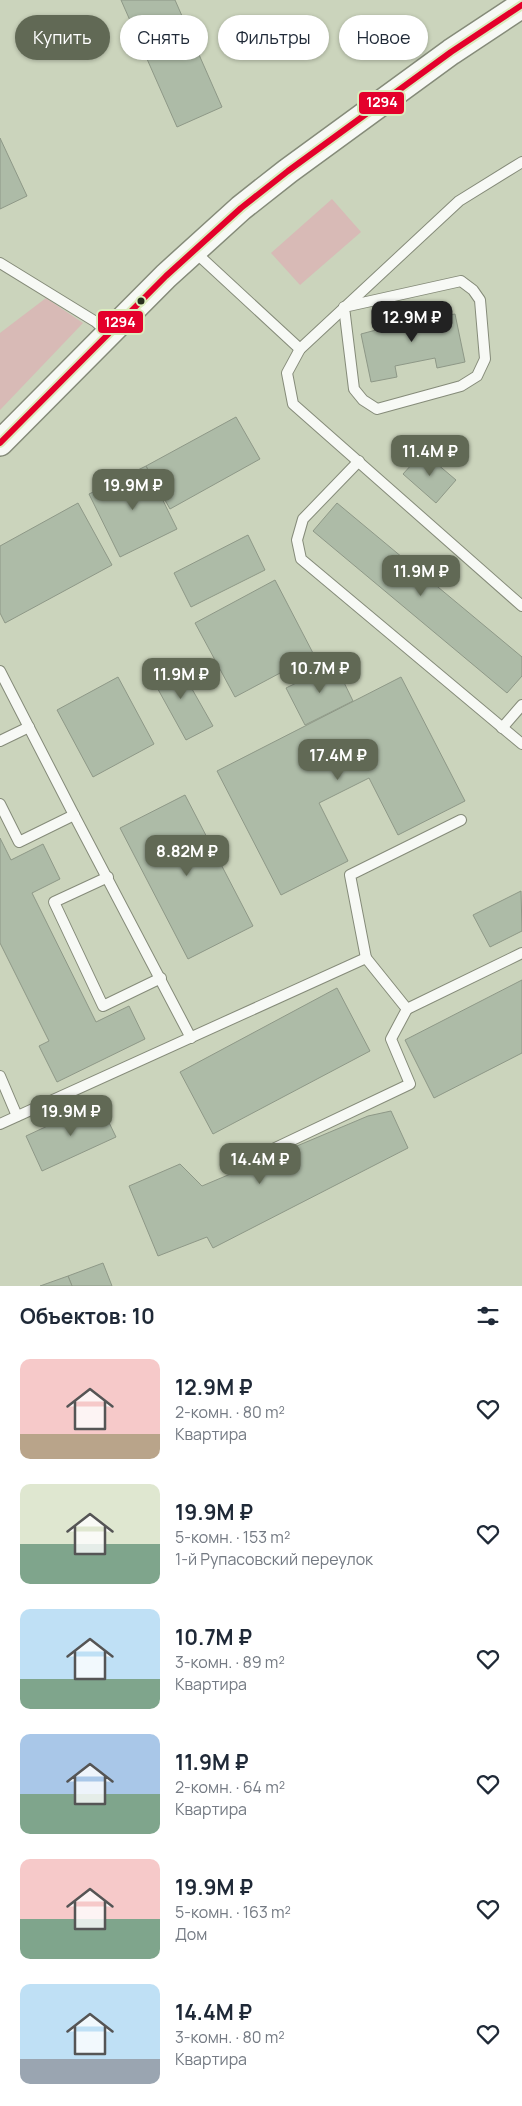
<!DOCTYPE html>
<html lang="ru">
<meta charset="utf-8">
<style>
:root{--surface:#fff;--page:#f6f6f7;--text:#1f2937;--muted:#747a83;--accent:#616955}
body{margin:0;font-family:Manrope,sans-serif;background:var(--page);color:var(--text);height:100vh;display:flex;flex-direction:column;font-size:19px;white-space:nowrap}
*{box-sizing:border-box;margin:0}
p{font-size:16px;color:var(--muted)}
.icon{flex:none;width:28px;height:28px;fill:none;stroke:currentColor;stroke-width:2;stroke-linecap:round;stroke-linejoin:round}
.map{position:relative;height:1286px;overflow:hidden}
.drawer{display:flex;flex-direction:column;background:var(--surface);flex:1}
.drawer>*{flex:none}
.hud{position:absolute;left:15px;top:15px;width:492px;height:45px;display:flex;gap:10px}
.price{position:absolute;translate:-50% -42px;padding:0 11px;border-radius:10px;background:var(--accent);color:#fff;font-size:16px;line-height:32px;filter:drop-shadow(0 1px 2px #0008)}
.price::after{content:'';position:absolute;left:50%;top:30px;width:15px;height:11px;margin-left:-8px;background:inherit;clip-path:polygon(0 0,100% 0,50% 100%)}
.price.on{background:#222;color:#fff}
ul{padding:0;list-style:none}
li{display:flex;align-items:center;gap:15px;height:125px;padding:0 20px}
li span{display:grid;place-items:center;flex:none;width:140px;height:100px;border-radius:10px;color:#555}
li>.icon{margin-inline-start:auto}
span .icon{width:60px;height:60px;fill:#fffc;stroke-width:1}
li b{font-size:21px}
h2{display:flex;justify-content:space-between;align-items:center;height:60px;padding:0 20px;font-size:21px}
.chip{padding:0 18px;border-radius:22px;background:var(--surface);box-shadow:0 1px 4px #0004;font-size:18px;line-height:45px}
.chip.on{background:var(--accent);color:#fff}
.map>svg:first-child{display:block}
</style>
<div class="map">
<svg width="522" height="1286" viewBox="0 0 522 1286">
<rect width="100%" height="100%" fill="#cbd4bc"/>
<g fill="#d8bab6">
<path d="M332 199 361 232 300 285 271 253Z"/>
<path d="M46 298 83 323 0 410V333Z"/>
</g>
<g fill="#adbba7" stroke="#8e9887">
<path d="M121 0H175L222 107 177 127Z"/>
<path d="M0 138 27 196 0 209Z"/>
<path d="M436 308 438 317 455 314 465 362 437 368 435 358 395 366 397 377 371 382 361 334 376 330 375 321Z"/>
<path d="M236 417 260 459 170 509 146 466Z"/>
<path d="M423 452 456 480 436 503 403 474Z"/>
<path d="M146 466 177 529 120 557 89 494Z"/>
<path d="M78 503 112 565 5 623 0 613V546Z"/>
<path d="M337 503 522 657V676L507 693 313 531Z"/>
<path d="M248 535 265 570 191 607 174 573Z"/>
<path d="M275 580 314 655 235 697 195 623Z"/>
<path d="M175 659 213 726 186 740 149 673Z"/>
<path d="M335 664 353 701 305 725 286 688Z"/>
<path d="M118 677 154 744 93 777 57 710Z"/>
<path d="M401 677 465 801 398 835 369 778 319 803 348 861 281 895 217 771Z"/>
<path d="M185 795 253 926 188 959 120 828Z"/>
<path d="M0 838 11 860 43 844 60 879 32 893 96 1022 129 1006 145 1039 57 1082 39 1046 49 1041 0 943Z"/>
<path d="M521 891 522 931 490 947 473 915Z"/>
<path d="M522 980V1053L434 1098 405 1040Z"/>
<path d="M337 988 370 1051 213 1134 180 1072Z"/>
<path d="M99 1102 116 1137 42 1171 26 1136Z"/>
<path d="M391 1111 408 1148 213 1248 207 1237 158 1256 129 1186 180 1164 202 1186 368 1116Z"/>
<path d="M103 1263 112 1286H72L68 1276Z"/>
<path d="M68 1276 72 1286H40Z"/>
</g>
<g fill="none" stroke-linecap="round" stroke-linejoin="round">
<g stroke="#858b79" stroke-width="12">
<g id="service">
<path d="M522 162 459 201 300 349 287 373 293 404 522 606"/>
<path d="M194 251 300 349"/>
<path d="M0 263 96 322 108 333"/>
<path d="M461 281 473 290 480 300 485 359 477 376 461 386 377 409 363 400 354 389 344 307Z"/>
<path d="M359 461 303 519 297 540 301 559 522 744"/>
<path d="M0 671 74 815 191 1038"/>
<path d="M502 728 522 705"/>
<path d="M0 741 29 727"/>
<path d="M0 804 19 842 74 815"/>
<path d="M108 877 54 902 103 1006 161 978"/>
<path d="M366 958 350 875 461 820"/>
<path d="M0 1076 17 1116"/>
<path d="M0 1124 366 958 407 1009 522 953"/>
<path d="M250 1160 410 1084 391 1039 407 1009"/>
</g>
</g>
<g stroke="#858b79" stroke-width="28">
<path id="tertiary" d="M0 443 166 276 241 208 288 171 451 52 522 5"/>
</g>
<use href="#service" stroke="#f7f9f5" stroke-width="10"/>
<use href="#tertiary" stroke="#f7f9f5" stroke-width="25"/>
<g stroke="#daecbe" stroke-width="10">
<path id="bus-1" d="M0 443 166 276 241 208 288 171 451 52 522 5"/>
</g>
<use href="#bus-1" stroke="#e4002b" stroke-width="6"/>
</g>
<circle fill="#282f1e" stroke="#daecbe" stroke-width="2" cx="141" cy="301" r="4.5"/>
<g stroke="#daecbe" stroke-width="2">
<rect x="358" y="91" width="47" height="24" rx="5" fill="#e4002b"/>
<rect x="97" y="310" width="47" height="24" rx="5" fill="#e4002b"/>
</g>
<g font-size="14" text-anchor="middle" font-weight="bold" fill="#fff">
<text x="382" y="107">1294</text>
<text x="120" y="327">1294</text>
</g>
</svg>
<b class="price on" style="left:412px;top:343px">12.9M ₽</b>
<b class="price" style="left:430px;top:477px">11.4M ₽</b>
<b class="price" style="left:133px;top:511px">19.9M ₽</b>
<b class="price" style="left:421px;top:597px">11.9M ₽</b>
<b class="price" style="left:320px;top:694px">10.7M ₽</b>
<b class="price" style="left:181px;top:700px">11.9M ₽</b>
<b class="price" style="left:338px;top:781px">17.4M ₽</b>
<b class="price" style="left:187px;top:877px">8.82M ₽</b>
<b class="price" style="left:71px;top:1137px">19.9M ₽</b>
<b class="price" style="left:260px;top:1185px">14.4M ₽</b>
<div class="hud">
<a class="chip on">Купить</a>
<a class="chip">Снять</a>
<a class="chip">Фильтры</a>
<a class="chip">Новое</a>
</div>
</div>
<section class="drawer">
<h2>Объектов: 10<svg class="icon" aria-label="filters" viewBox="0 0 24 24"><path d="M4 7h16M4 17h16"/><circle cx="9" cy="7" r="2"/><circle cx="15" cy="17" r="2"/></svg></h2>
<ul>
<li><span style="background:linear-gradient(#f6c9c9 75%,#b9a48a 0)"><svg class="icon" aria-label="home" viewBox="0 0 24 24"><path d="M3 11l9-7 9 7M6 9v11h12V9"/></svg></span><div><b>12.9M ₽</b><p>2-комн. · 80 m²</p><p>Квартира</p></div><svg class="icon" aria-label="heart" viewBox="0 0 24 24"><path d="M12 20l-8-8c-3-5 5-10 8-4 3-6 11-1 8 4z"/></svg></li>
<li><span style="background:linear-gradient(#dfe7d0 60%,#7fa58c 0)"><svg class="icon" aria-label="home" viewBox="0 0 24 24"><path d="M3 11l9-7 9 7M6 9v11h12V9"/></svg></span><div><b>19.9M ₽</b><p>5-комн. · 153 m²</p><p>1-й Рупасовский переулок</p></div><svg class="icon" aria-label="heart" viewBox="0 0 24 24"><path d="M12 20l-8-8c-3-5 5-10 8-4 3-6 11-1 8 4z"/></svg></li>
<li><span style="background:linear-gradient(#bfe0f5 70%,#7fa58c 0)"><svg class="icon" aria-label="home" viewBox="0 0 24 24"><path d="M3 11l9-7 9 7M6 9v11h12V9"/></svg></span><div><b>10.7M ₽</b><p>3-комн. · 89 m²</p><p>Квартира</p></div><svg class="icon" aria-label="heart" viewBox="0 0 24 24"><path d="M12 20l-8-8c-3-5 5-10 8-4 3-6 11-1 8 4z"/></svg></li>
<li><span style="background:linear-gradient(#a9c7e8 60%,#7fa58c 0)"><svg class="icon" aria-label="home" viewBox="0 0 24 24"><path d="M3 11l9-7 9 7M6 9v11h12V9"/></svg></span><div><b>11.9M ₽</b><p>2-комн. · 64 m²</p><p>Квартира</p></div><svg class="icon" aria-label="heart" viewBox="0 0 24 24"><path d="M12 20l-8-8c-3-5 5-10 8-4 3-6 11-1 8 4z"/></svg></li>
<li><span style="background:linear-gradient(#f6c9c9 60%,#7fa58c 0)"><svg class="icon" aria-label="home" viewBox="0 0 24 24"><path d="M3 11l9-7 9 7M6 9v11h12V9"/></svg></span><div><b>19.9M ₽</b><p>5-комн. · 163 m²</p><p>Дом</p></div><svg class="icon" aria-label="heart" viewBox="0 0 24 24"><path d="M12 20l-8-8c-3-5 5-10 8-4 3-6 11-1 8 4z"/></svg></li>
<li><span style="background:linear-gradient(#bfe0f5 75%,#9aa5b1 0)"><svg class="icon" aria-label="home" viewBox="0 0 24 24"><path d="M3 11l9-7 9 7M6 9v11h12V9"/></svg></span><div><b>14.4M ₽</b><p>3-комн. · 80 m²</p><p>Квартира</p></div><svg class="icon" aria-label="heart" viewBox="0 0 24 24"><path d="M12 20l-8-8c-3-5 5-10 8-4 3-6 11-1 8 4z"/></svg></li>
</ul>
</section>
